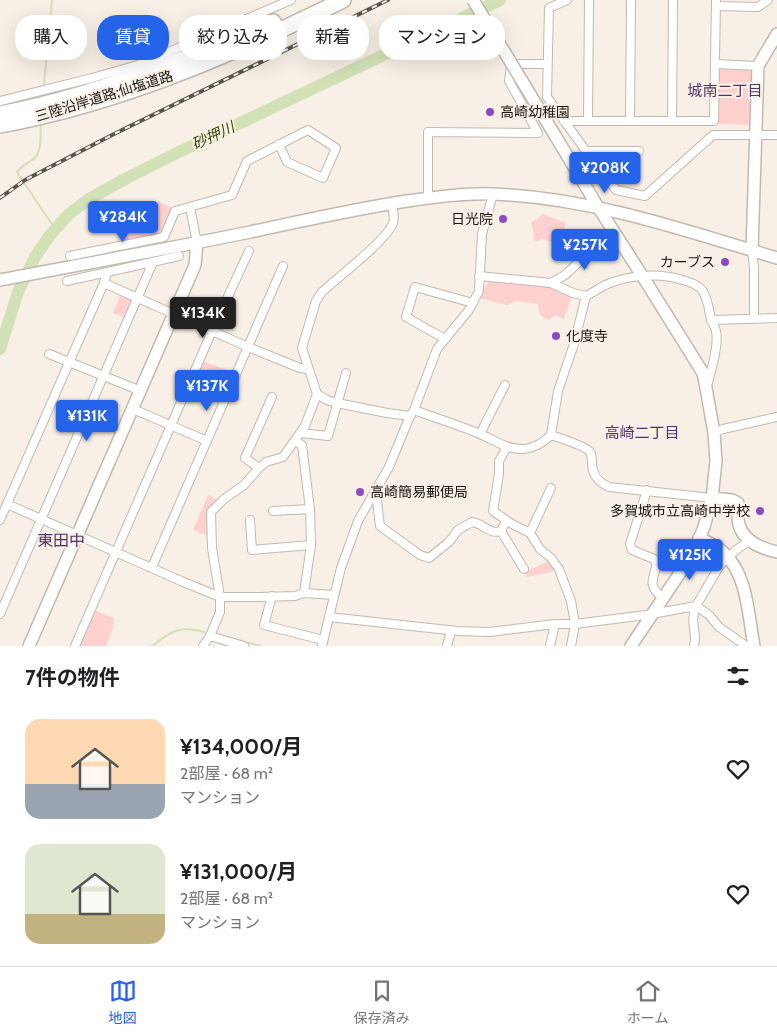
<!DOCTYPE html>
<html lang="ja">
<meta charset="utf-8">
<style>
:root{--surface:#fff;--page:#f6f6f6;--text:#202124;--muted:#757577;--line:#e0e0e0;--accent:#2563eb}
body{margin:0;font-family:Cabin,"Noto Sans JP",sans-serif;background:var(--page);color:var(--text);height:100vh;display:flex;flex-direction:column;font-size:19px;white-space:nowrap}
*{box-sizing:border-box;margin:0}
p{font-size:16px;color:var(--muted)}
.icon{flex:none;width:28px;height:28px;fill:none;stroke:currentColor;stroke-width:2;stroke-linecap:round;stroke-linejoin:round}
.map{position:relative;height:646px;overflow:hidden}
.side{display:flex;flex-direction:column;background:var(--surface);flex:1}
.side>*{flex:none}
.hud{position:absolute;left:15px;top:15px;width:500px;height:45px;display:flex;gap:10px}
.price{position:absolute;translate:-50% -42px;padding:0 11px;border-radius:5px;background:var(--accent);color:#fff;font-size:16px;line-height:32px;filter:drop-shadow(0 1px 2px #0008)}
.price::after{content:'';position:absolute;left:50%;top:30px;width:15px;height:11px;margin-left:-8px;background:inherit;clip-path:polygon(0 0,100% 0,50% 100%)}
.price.active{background:#222;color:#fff}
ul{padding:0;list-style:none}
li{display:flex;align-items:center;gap:15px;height:125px;padding:0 25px}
li span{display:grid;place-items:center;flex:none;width:140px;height:100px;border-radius:15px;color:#555}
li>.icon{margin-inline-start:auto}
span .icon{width:60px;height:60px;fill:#fffc;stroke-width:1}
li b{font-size:21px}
h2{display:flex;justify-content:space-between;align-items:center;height:60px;padding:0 25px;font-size:21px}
.pill{padding:0 18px;border-radius:20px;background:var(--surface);box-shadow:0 5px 20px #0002;font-size:18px;line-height:45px}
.pill.active{background:var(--accent);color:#fff}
.dock{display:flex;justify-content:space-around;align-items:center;height:70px;border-top:1px solid var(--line);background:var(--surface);font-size:14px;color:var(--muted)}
.dock a{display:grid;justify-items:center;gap:2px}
.dock .active{color:var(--accent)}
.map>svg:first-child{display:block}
</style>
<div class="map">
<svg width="777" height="646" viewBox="0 0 777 646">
<rect width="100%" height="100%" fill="#f8f0e6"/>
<g fill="#fed1ce">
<path d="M721 69H751V125L718 124V71Z"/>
<path d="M158 201 172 208 161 234 122 242 118 222Z"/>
<path d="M543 214 566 223 559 244 541 239 538 242 534 240 533 230 531 222 537 219Z"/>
<path d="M489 280 551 284 572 295 564 319 555 315 549 320C540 316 538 315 538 304L517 301 507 305 479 298Z"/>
<path d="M121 293 131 299 132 301 126 318 113 313Z"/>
<path d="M201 360 232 372 222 397 190 384Z"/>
<path d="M208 495 216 499 208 510V536L193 530Z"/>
<path d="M548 561 554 569 552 572 527 577 525 572Z"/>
<path d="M94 610 114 618 113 628 106 646H78Z"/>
</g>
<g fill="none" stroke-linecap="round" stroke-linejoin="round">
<g stroke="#d2e1b6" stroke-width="2">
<path d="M44 85 52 0"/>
<path d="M41 122C40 133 43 154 32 160 26 164 21 166 17 172L55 229"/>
<path d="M227 637 261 646"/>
<path d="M152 646C172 631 179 625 204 632"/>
</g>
<path stroke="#d2e1b6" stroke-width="12" d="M0 349 18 292 35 257 50 235 69 214 89 199 127 178 181 151 500 0"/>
<g stroke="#c1b9af" stroke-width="10">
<g id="street">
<path d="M567 0 549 8 547 97 586 151 616 190 645 196 713 135H777"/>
<path d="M716 6 758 7 768 0"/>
<path d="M715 64 758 66"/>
<path d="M0 101 92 78 138 65 291 0"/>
<path d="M588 120 589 0"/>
<path d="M630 120 631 0"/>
<path d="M564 121H714L716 0"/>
<path d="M672 121 673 0"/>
<path d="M586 151H639"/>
<path d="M428 198V132L538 133 509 81 511 64H547"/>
<path d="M392 203C393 210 395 217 393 223 386 241 338 277 322 292L316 301 302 348 317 394 327 400 337 403 387 413 410 416"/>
<path d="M190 207 197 243"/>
<path d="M752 250 754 267V318"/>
<path d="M70 256 164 237 175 211 232 195 247 161 308 130 336 148 323 178 287 162 279 144"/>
<path d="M479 276 551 283 573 293 586 296"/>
<path d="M67 281 179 256"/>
<path d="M104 283 248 347 300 368 308 369"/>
<path d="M551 283 565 275 604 238"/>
<path d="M445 339 406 317 415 287 473 303"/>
<path d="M49 354 141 391"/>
<path d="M707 386C711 371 719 346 716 331 715 327 713 323 711 320L777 318"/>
<path d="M133 409 207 441"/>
<path d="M414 410C436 418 458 425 480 434 494 440 507 450 524 449 534 448 544 442 551 435 559 438 586 446 590 452 592 455 592 459 592 463 592 475 598 482 609 487L712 498"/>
<path d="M301 433 328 436 346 373"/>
<path d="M714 433 723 429 777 417"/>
<path d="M480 434 505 385"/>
<path d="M551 435 558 391 574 344 586 296C594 292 602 286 610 283 634 274 662 273 686 281 692 283 698 285 702 290 708 298 709 310 711 320"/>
<path d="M295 441 302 445 310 509 311 545 304 593"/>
<path d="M507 447 499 461V474L493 511 512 524 530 533 540 549 551 558 559 569 571 601 575 624 571 646"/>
<path d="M259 468 245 458 272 397"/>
<path d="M647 490 630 544 632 550 654 559 657 564C652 581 648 586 663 598"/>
<path d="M372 496 377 501 380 526 420 555 429 558 449 542 458 530 472 522C483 523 489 535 501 531"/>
<path d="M7 504 181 581 220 597H260L295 596 304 593 334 595"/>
<path d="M273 511 310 509"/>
<path d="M0 520 104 283 107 273"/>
<path d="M250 520 252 550 311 545"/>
<path d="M506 521 501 531 524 569"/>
<path d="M530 533 551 488"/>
<path d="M152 567 283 266"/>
<path d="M272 596 264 625 323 640"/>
<path d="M0 614 153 262"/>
<path d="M329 617 457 631 490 632 555 624H575L646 615 696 606 720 565 736 550 749 541"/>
<path d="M210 636 244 646"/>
<path d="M75 646 212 331 249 251"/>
<path d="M203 646 210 636 220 612V597L212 548 211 512 224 499 244 485 259 468 266 462 283 457 305 426 317 394"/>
<path d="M322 646 341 568 358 521 389 467 410 416 414 410 437 349 469 310 479 291 482 234 493 194"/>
<path d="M447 646 451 631"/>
<path d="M550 646 555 624"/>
<path d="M694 646C698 633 689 623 696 606L709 615 719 627 746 646"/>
</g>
</g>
<g stroke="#c1b9af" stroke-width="14">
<g id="secondary">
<path d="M556 137 598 207 643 277 703 373 706 388 714 433 716 461 712 498 704 527 694 552 631 646"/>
<path d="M752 250 758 66 777 34"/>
<path d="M0 280C83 264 167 249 250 232 302 221 354 209 407 201 436 197 465 193 494 194 592 198 684 230 777 258"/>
<path d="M712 498 732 500 738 503C739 508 738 513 738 519 740 540 759 548 777 552"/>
<path d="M699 538C707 542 716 545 723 552 748 575 748 615 754 646"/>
<path d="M29 646 195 265 197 243"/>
</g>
</g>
<g stroke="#c1b9af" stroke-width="18">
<g id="highway">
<path d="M0 114C58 103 114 85 169 64 204 51 239 37 273 22"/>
<path d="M0 125C120 103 234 54 343 0"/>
</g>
</g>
<use href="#street" stroke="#fff" stroke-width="8"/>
<use href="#secondary" stroke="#fff" stroke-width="11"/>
<use href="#highway" stroke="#fff" stroke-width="15"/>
<g stroke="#58544e" stroke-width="4">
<path id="rail" d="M0 198 25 180 116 133 388 0"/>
</g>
<use href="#rail" stroke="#f8f0e6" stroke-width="2" stroke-dasharray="5.5" stroke-linecap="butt"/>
<g stroke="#c1b9af" stroke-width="14" stroke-linecap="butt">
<path id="secondary-bridge" d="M473 0 556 137"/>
</g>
<use href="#secondary-bridge" stroke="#fff" stroke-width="11"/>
</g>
<g fill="#894bc0" stroke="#f8f0e6" stroke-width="2">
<circle cx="490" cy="112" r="5"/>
<circle cx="503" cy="219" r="5"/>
<circle cx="725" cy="262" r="5"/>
<circle cx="556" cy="336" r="5"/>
<circle cx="360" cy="492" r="5"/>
<circle cx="760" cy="511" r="5"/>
</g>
<g text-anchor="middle" stroke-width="4" stroke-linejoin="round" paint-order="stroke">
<g font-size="14" fill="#171411" stroke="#f8f0e6">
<text transform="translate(104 96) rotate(-17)" y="5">三陸沿岸道路;仙塩道路</text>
</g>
<g font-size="14" fill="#171411" stroke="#f8f0e6" text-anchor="start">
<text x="500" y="117">高崎幼稚園</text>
<text x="493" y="224" text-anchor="end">日光院</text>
<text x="715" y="267" text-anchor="end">カーブス</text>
<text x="566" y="341">化度寺</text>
<text x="370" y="497">高崎簡易郵便局</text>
<text x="750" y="516" text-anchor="end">多賀城市立高崎中学校</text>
</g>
<g font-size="15" fill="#50326c" stroke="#f8f0e6">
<text x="725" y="96">城南二丁目</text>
<text x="642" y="438">高崎二丁目</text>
</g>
<g font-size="15" font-style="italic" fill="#384805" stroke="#f8f0e6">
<text transform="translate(213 136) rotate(-25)" y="5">砂押川</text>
</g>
<g font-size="16" fill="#50326c" stroke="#f8f0e6">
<text x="61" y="546">東田中</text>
</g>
</g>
</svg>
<b class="price" style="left:605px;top:194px">¥208K</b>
<b class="price" style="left:123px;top:243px">¥284K</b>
<b class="price" style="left:585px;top:271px">¥257K</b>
<b class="price active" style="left:203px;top:339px">¥134K</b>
<b class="price" style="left:207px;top:412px">¥137K</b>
<b class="price" style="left:87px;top:442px">¥131K</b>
<b class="price" style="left:690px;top:581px">¥125K</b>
<div class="hud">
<a class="pill">購入</a>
<a class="pill active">賃貸</a>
<a class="pill">絞り込み</a>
<a class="pill">新着</a>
<a class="pill">マンション</a>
</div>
</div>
<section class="side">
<h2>7件の物件<svg class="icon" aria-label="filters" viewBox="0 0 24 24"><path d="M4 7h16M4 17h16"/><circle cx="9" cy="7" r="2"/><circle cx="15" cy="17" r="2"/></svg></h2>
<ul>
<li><span style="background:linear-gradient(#ffd9b3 65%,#9aa5b1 0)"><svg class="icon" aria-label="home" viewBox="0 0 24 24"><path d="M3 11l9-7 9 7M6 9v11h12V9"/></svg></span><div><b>¥134,000/月</b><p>2部屋 · 68 m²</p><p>マンション</p></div><svg class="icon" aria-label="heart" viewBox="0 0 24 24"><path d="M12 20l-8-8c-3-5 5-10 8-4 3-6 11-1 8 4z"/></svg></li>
<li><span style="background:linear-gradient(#dfe7d0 70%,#c2b280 0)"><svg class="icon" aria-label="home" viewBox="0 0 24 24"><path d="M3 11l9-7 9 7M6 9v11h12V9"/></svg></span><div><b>¥131,000/月</b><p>2部屋 · 68 m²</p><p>マンション</p></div><svg class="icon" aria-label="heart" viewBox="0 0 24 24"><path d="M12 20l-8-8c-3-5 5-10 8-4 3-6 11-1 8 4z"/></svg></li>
</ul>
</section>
<nav class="dock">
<a class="active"><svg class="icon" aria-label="map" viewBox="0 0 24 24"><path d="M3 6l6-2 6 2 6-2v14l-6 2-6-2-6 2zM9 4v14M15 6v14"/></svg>地図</a>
<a><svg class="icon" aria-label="saved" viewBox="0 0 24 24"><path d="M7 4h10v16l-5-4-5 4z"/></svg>保存済み</a>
<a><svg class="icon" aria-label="home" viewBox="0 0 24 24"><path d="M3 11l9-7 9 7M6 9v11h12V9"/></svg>ホーム</a>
</nav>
